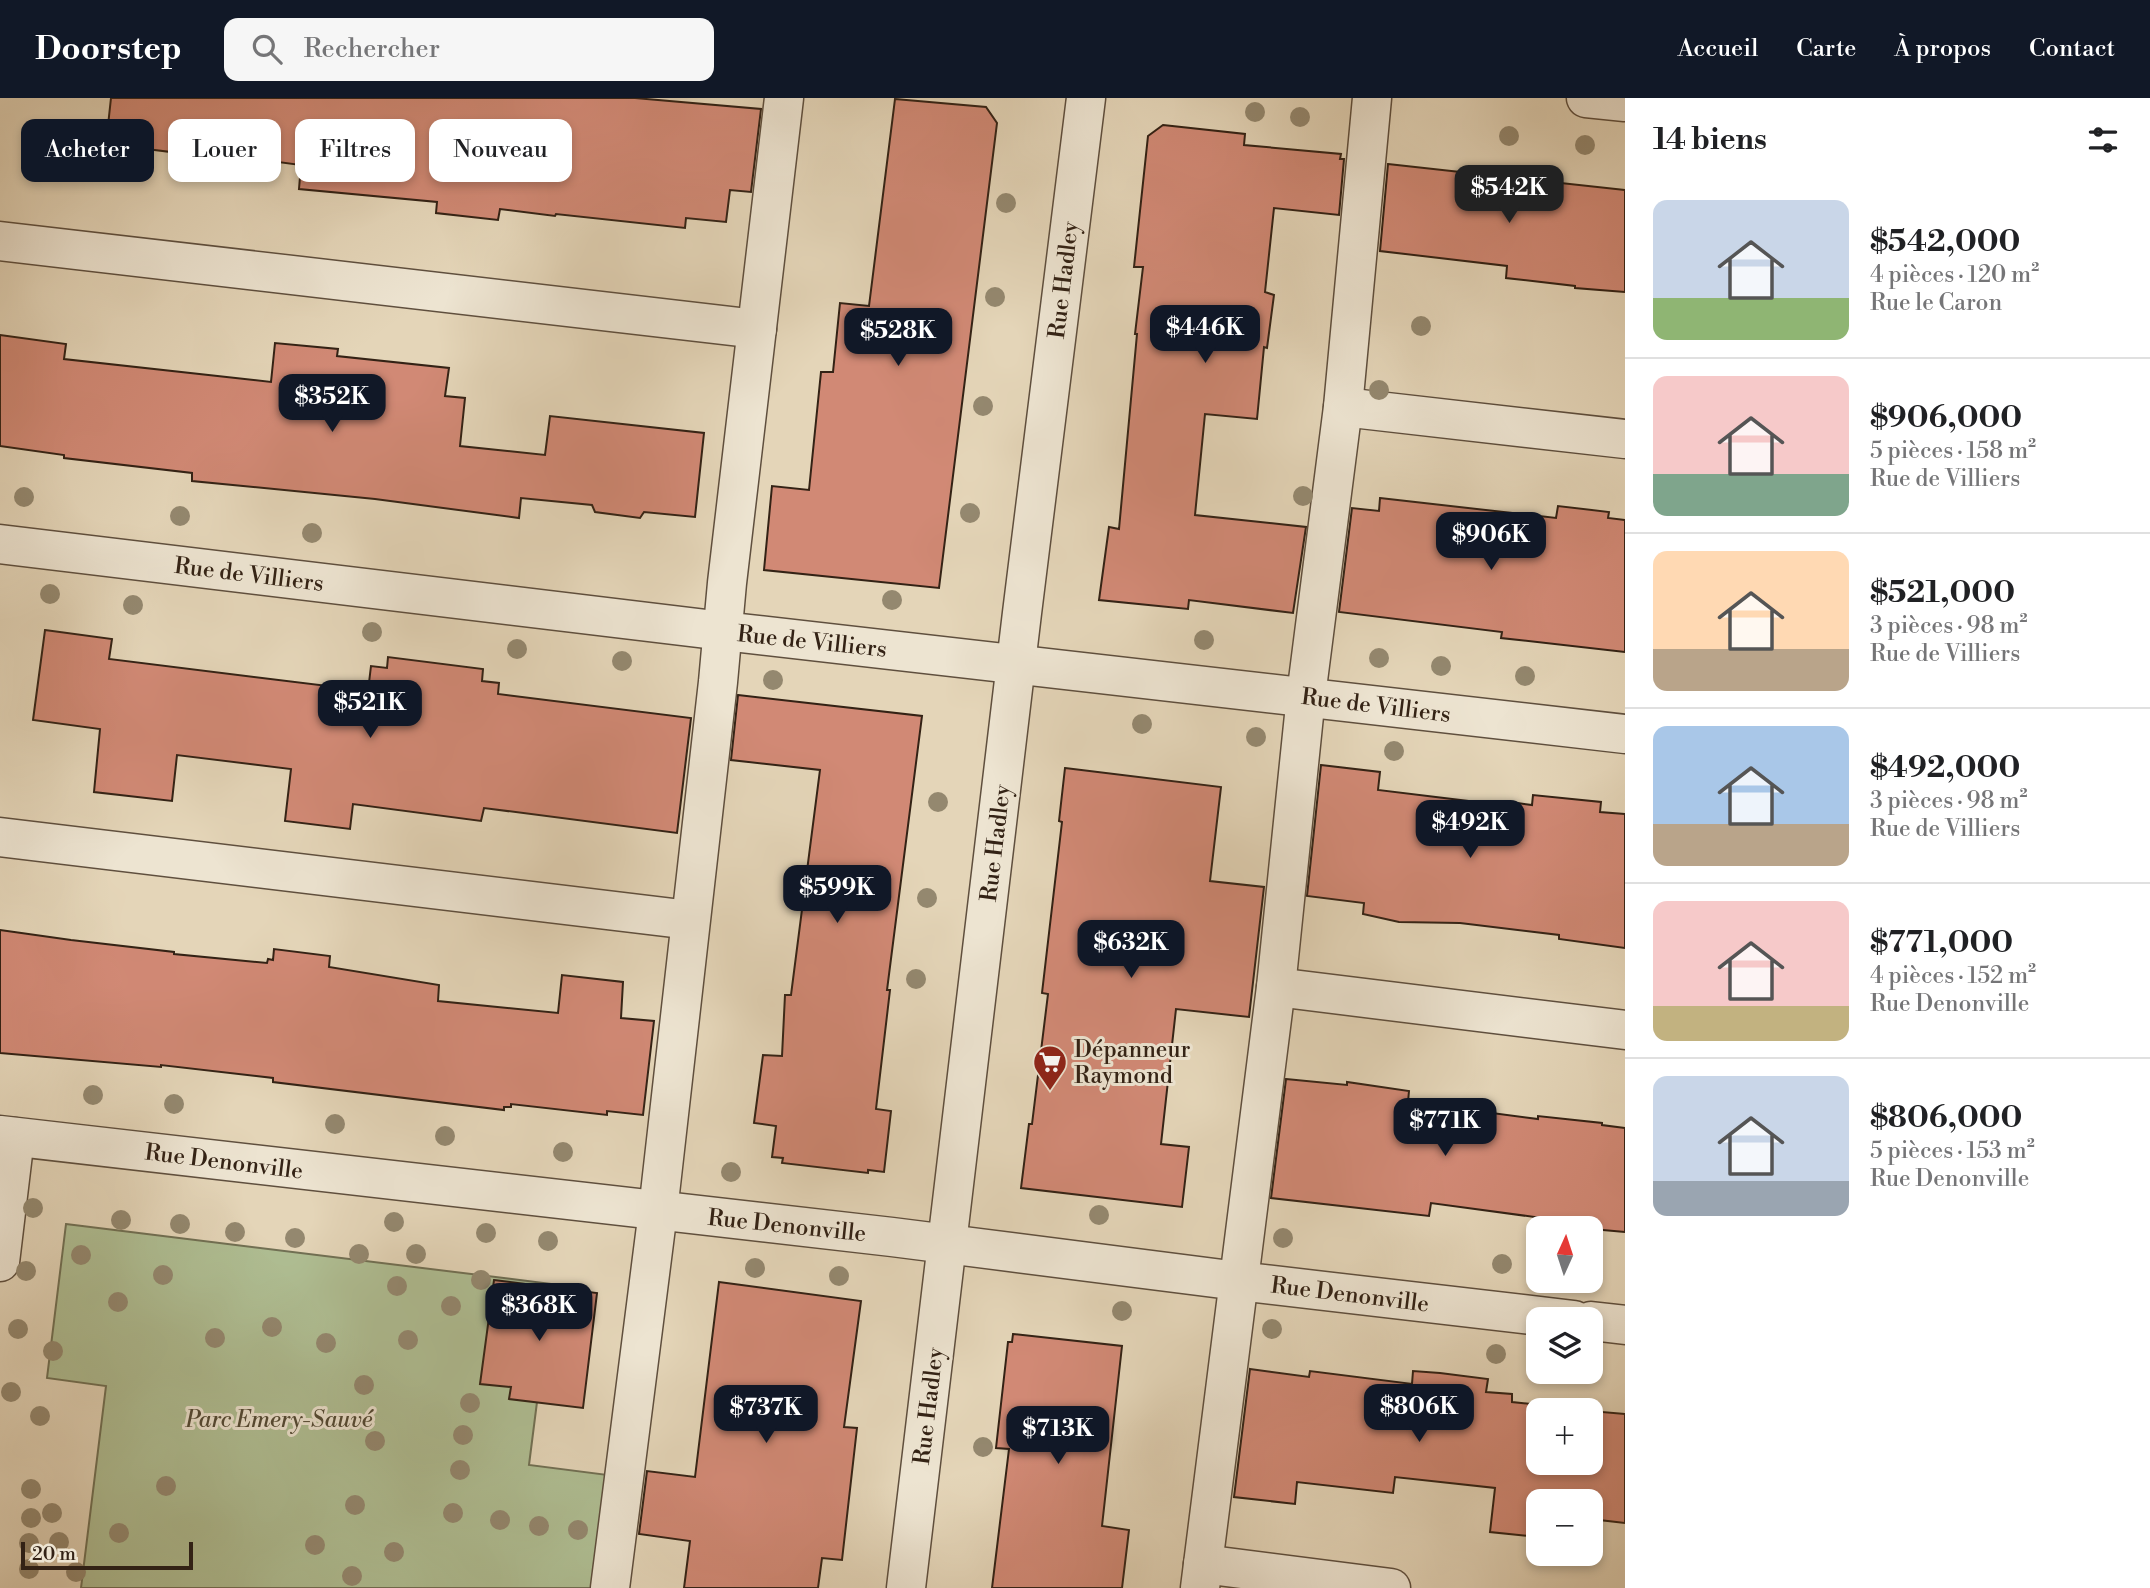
<!DOCTYPE html>
<html lang="fr">
<meta charset="utf-8">
<style>
:root{--surface:#fff;--page:#f6f6f6;--text:#202124;--muted:#757577;--line:#e0e0e0;--accent:#111827}
body{margin:0;font-family:"Libre Bodoni",serif;background:var(--page);color:var(--text);height:100vh;display:flex;flex-direction:column;font-size:26px;white-space:nowrap}
*{box-sizing:border-box;margin:0}
p{font-size:23px;color:var(--muted)}
.icon{flex:none;width:38px;height:38px;fill:none;stroke:currentColor;stroke-width:2;stroke-linecap:round;stroke-linejoin:round}
.map{position:relative;flex:1;overflow:hidden}
.drawer{display:flex;flex-direction:column;background:var(--surface);width:525px}
.drawer>*{flex:none}
.top-card{position:absolute;left:21px;top:21px;width:665px;height:63px;display:flex;gap:14px}
.needle{width:46px;rotate:3deg}
.controls{position:absolute;left:1526px;top:1118px;display:grid;gap:14px}
.controls a{display:grid;place-items:center;width:77px;height:77px;border-radius:14px;background:var(--surface);box-shadow:0 4px 10px #0003;font-size:35px}
.scale{position:absolute;left:21px;bottom:18px;width:172px;box-sizing:border-box;padding-left:7px;border:4px solid #332215;border-top:0;font-size:19px;line-height:24px;white-space:nowrap;color:#332215;-webkit-text-stroke:5px #ede4d1;paint-order:stroke}
.price{position:absolute;translate:-50% -60px;padding:0 16px;border-radius:14px;background:var(--accent);color:#fff;font-size:23px;line-height:46px;filter:drop-shadow(0 2px 4px #0008)}
.price::after{content:'';position:absolute;left:50%;top:42px;width:21px;height:16px;margin-left:-10px;background:inherit;clip-path:polygon(0 0,100% 0,50% 100%)}
.price.active{background:#222;color:#fff}
ul{padding:0;list-style:none}
li{display:flex;align-items:center;gap:21px;height:175px;padding:0 28px}
li+li{border-top:2px solid var(--line)}
li span{display:grid;place-items:center;flex:none;width:196px;height:140px;border-radius:14px;color:#555}
li>.icon{margin-inline-start:auto}
span .icon{width:84px;height:84px;fill:#fffc;stroke-width:1}
li b{font-size:30px}
h2{display:flex;justify-content:space-between;align-items:center;height:84px;padding:0 28px;font-size:30px}
.chip{padding:0 24px;border-radius:14px;background:var(--surface);box-shadow:0 4px 10px #0003;font-size:24px;line-height:63px}
.chip.active{background:var(--accent);color:#fff}
header{display:flex;align-items:center;gap:42px;box-sizing:border-box;height:98px;padding:0 35px;background:var(--accent);color:#fff}
header strong{font-size:33px}
nav{display:flex;gap:38px;margin-inline-start:auto;font-size:24px}
.search{width:490px;height:63px;background:var(--page);display:flex;align-items:center;gap:18px;box-sizing:border-box;padding:0 24px;border-radius:14px;color:var(--muted);font-size:26px}
main{display:flex;flex:1;min-height:0}
.map>svg:first-child{display:block}
</style>
<header>
<strong>Doorstep</strong>
<div class="search"><svg class="icon" aria-label="search" viewBox="0 0 24 24"><circle cx="10" cy="10" r="6"/><path d="M15 15l6 6"/></svg>Rechercher</div>
<nav><a>Accueil</a><a>Carte</a><a>À propos</a><a>Contact</a></nav>
</header>
<main>
<div class="map">
<svg width="1625" height="1490" viewBox="0 0 1625 1490">
<rect width="100%" height="100%" fill="#e4d5b8"/>
<filter id="stains"><feTurbulence type="fractalNoise" baseFrequency=".00286" numOctaves="4"/><feColorMatrix values="0 0 0 0 .2 0 0 0 0 .09 0 0 0 0 .02 0 0 0 .5 -.17"/></filter>
<radialGradient id="worn" r=".72"><stop offset=".6" stop-color="#630" stop-opacity="0"/><stop offset="1" stop-color="#630" stop-opacity=".3"/></radialGradient>
<path fill="#afbe93" stroke="#717054" stroke-width="2" d="M66 1126 552 1186 529 1367 608 1377 594 1490H81L106 1288 47 1280Z"/>
<g fill="#d18975" stroke="#332215" stroke-width="2">
<path d="M111 0H635L761 11 751 94 730 92 726 124 686 120 685 130 556 116 555 118 500 111 498 122 436 115 437 104 299 91 301 67 171 50V54L106 46Z"/>
<path d="M895 1 986 9 997 25 939 490 764 472 772 388 809 392 821 274H833L840 205 869 208Z"/>
<path d="M1163 27 1245 36 1244 47 1341 56 1340 61H1344L1339 117 1274 110 1265 194 1274 197 1267 250 1264 249 1257 321 1205 316 1195 417 1306 429 1293 515 1189 502 1188 511 1099 502 1109 429 1119 431 1137 236H1135L1143 169H1134L1148 38Z"/>
<path d="M1388 66 1625 92V194L1575 190V188L1506 180 1507 168 1380 153Z"/>
<path d="M0 237 66 246 64 261 271 284 275 245 338 251 337 258 449 270 445 298 465 300 460 348 545 357 550 318 704 335 695 419 644 414 640 420 595 414 592 407 521 400 519 420 375 401 192 383V375L64 360V357L0 348Z"/>
<path d="M1380 400 1556 420 1558 408 1609 414 1608 420 1625 422V554L1501 540 1502 534 1339 514 1352 410 1379 413Z"/>
<path d="M45 532 112 541 109 561 368 593 371 568 387 570 388 559 483 571 482 583 499 585 498 596 691 620 677 735 484 710 481 723 353 706 350 731 285 723 291 671 177 657 172 703 94 694 100 631 33 622Z"/>
<path d="M738 597 922 618 887 892H890L876 1011 891 1013 884 1074 868 1072V1075L782 1065 783 1060 772 1059 776 1028 754 1025 763 957 782 958 785 897H791L820 672 731 662Z"/>
<path d="M1321 667 1380 674 1378 692 1510 708V704L1532 707 1533 697 1601 704 1600 714 1625 716V850L1559 841V837L1460 825 1399 824 1363 816 1364 805 1307 798Z"/>
<path d="M1065 670 1221 689 1210 783 1264 789 1249 919 1176 911 1161 1046 1189 1049 1182 1109 1021 1090 1029 1026H1032L1048 896 1042 895 1062 724 1059 723Z"/>
<path d="M0 832 71 842 174 854V856L267 865 268 861 273 862 274 851 330 858 329 869 439 887 438 903 558 915 562 877 623 884 621 920 654 923 643 1017 607 1013V1017L511 1006V1009H504V1012L273 984V980L161 967V969L0 955Z"/>
<path d="M1286 981 1347 987V984L1409 993 1408 1004 1538 1021V1018L1602 1025V1027L1625 1030V1134L1548 1127 1549 1121 1431 1105 1429 1118 1271 1100Z"/>
<path d="M494 1182 597 1195 583 1310 509 1301 511 1289 480 1286Z"/>
<path d="M719 1184 861 1203 844 1329 857 1330 842 1462 822 1460 818 1490H684L690 1443 639 1436 647 1373 695 1379Z"/>
<path d="M1013 1236 1122 1248 1102 1428 1129 1432 1122 1490H992L1009 1351 996 1350 1008 1244H1012Z"/>
<path d="M1250 1271 1309 1279 1310 1273 1412 1286 1413 1273 1440 1275 1488 1281 1486 1294 1512 1296V1304L1590 1312H1538V1365H1591V1313L1625 1316V1425L1591 1421V1404H1538V1439L1490 1434 1495 1390 1395 1379 1393 1395 1297 1384 1295 1406 1234 1399Z"/>
</g>
<g fill="none" stroke-linecap="round" stroke-linejoin="round">
<g stroke="#5f4f3e" stroke-width="41">
<g id="minor">
<path d="M1586 0 1625 4"/>
<path d="M0 143 757 231"/>
<path d="M1343 309 1625 341"/>
<path d="M0 446 723 533 1625 636"/>
<path d="M0 739 690 822"/>
<path d="M1276 889 1625 932"/>
<path d="M0 1037 892 1139 1238 1183 1574 1222"/>
<path d="M0 1164 15 1039"/>
<path d="M1591 1223 1625 1227"/>
<path d="M1203 1466 1391 1490"/>
<path d="M610 1490 658 1113 718 584 727 485 784 0"/>
<path d="M906 1490 1022 515 1086 0"/>
<path d="M1200 1490 1276 889 1306 598 1343 309 1372 0"/>
</g>
</g>
<use href="#minor" stroke="#ede4d1" stroke-width="38"/>
</g>
<g fill="#94886f">
<circle cx="1255" cy="14" r="10"/>
<circle cx="1300" cy="19" r="10"/>
<circle cx="1509" cy="38" r="10"/>
<circle cx="1585" cy="47" r="10"/>
<circle cx="1006" cy="105" r="10"/>
<circle cx="995" cy="199" r="10"/>
<circle cx="1421" cy="228" r="10"/>
<circle cx="1379" cy="292" r="10"/>
<circle cx="983" cy="308" r="10"/>
<circle cx="1303" cy="398" r="10"/>
<circle cx="24" cy="399" r="10"/>
<circle cx="970" cy="415" r="10"/>
<circle cx="180" cy="418" r="10"/>
<circle cx="312" cy="435" r="10"/>
<circle cx="50" cy="496" r="10"/>
<circle cx="892" cy="502" r="10"/>
<circle cx="133" cy="507" r="10"/>
<circle cx="372" cy="534" r="10"/>
<circle cx="1204" cy="542" r="10"/>
<circle cx="517" cy="551" r="10"/>
<circle cx="1379" cy="560" r="10"/>
<circle cx="622" cy="563" r="10"/>
<circle cx="1441" cy="568" r="10"/>
<circle cx="1525" cy="578" r="10"/>
<circle cx="773" cy="582" r="10"/>
<circle cx="1142" cy="626" r="10"/>
<circle cx="1256" cy="639" r="10"/>
<circle cx="1394" cy="653" r="10"/>
<circle cx="938" cy="704" r="10"/>
<circle cx="927" cy="800" r="10"/>
<circle cx="916" cy="881" r="10"/>
<circle cx="93" cy="997" r="10"/>
<circle cx="174" cy="1006" r="10"/>
<circle cx="335" cy="1026" r="10"/>
<circle cx="445" cy="1038" r="10"/>
<circle cx="563" cy="1054" r="10"/>
<circle cx="731" cy="1074" r="10"/>
<circle cx="33" cy="1110" r="10"/>
<circle cx="1099" cy="1117" r="10"/>
<circle cx="121" cy="1122" r="10"/>
<circle cx="394" cy="1124" r="10"/>
<circle cx="180" cy="1126" r="10"/>
<circle cx="235" cy="1134" r="10"/>
<circle cx="486" cy="1135" r="10"/>
<circle cx="295" cy="1140" r="10"/>
<circle cx="1283" cy="1140" r="10"/>
<circle cx="548" cy="1143" r="10"/>
<circle cx="359" cy="1156" r="10"/>
<circle cx="416" cy="1156" r="10"/>
<circle cx="81" cy="1157" r="10"/>
<circle cx="1502" cy="1166" r="10"/>
<circle cx="755" cy="1170" r="10"/>
<circle cx="26" cy="1173" r="10"/>
<circle cx="163" cy="1177" r="10"/>
<circle cx="839" cy="1178" r="10"/>
<circle cx="481" cy="1182" r="10"/>
<circle cx="397" cy="1188" r="10"/>
<circle cx="118" cy="1204" r="10"/>
<circle cx="451" cy="1208" r="10"/>
<circle cx="1122" cy="1213" r="10"/>
<circle cx="272" cy="1229" r="10"/>
<circle cx="18" cy="1231" r="10"/>
<circle cx="1272" cy="1231" r="10"/>
<circle cx="215" cy="1240" r="10"/>
<circle cx="408" cy="1242" r="10"/>
<circle cx="326" cy="1245" r="10"/>
<circle cx="53" cy="1253" r="10"/>
<circle cx="1496" cy="1256" r="10"/>
<circle cx="364" cy="1287" r="10"/>
<circle cx="11" cy="1294" r="10"/>
<circle cx="470" cy="1305" r="10"/>
<circle cx="40" cy="1318" r="10"/>
<circle cx="463" cy="1337" r="10"/>
<circle cx="375" cy="1343" r="10"/>
<circle cx="983" cy="1349" r="10"/>
<circle cx="460" cy="1372" r="10"/>
<circle cx="166" cy="1388" r="10"/>
<circle cx="31" cy="1391" r="10"/>
<circle cx="355" cy="1407" r="10"/>
<circle cx="52" cy="1415" r="10"/>
<circle cx="453" cy="1415" r="10"/>
<circle cx="31" cy="1420" r="10"/>
<circle cx="500" cy="1422" r="10"/>
<circle cx="539" cy="1428" r="10"/>
<circle cx="578" cy="1432" r="10"/>
<circle cx="119" cy="1435" r="10"/>
<circle cx="59" cy="1444" r="10"/>
<circle cx="29" cy="1445" r="10"/>
<circle cx="315" cy="1447" r="10"/>
<circle cx="394" cy="1454" r="10"/>
<circle cx="29" cy="1471" r="10"/>
<circle cx="76" cy="1474" r="10"/>
<circle cx="352" cy="1478" r="10"/>
</g>
<defs>
<g id="supermarket-pin" transform="scale(1.75)"><path d="M0 17L-7.5 6A9.5 9.5 0 1 1 7.5 6Z" fill="#8f2418" stroke="#ede4d1"/><path d="M-6-5.5h2.5l.6 2H6L4.5 2H-2.5L-4.4-4H-6ZM-1.5 3.2a1.3 1.3 0 1 0 .1 0ZM3 3.2a1.3 1.3 0 1 0 .1 0Z" fill="#fff"/></g>
</defs>
<g fill-rule="evenodd">
<use href="#supermarket-pin" x="1050" y="964"/>
</g>
<g text-anchor="middle" stroke-width="6" stroke-linejoin="round" paint-order="stroke">
<g font-size="23" fill="#332215" stroke="#ede4d1">
<text transform="translate(1063 182) rotate(-83)" y="8">Rue Hadley</text>
<text transform="translate(249 476) rotate(7)" y="8">Rue de Villiers</text>
<text transform="translate(812 543) rotate(6)" y="8">Rue de Villiers</text>
<text transform="translate(1376 607) rotate(7)" y="8">Rue de Villiers</text>
<text transform="translate(995 745) rotate(-83)" y="8">Rue Hadley</text>
<text transform="translate(224 1063) rotate(7)" y="8">Rue Denonville</text>
<text transform="translate(787 1127) rotate(6)" y="8">Rue Denonville</text>
<text transform="translate(1350 1196) rotate(7)" y="8">Rue Denonville</text>
<text transform="translate(928 1308) rotate(-83)" y="8">Rue Hadley</text>
</g>
<g font-size="23" fill="#332215" stroke="#ede4d1" text-anchor="start">
<text x="1074" y="959">Dépanneur<tspan x="1074" dy="26">Raymond</tspan></text>
</g>
<g font-size="23" font-style="italic" fill="#524934" stroke="#ede4d1">
<text x="279" y="1329">Parc Emery-Sauvé</text>
</g>
</g>
<rect width="100%" height="100%" filter="url(#stains)"/>
<rect width="100%" height="100%" fill="url(#worn)"/>
</svg>
<div class="controls">
<a><svg class="needle" viewBox="-14 -14 28 28"><path d="M0-13l5 13h-10z" fill="#e53935"/><path d="M0 13l5-13h-10z" fill="#757577"/></svg></a>
<a><svg class="icon" aria-label="layers" viewBox="0 0 24 24"><path d="M12 4l9 5-9 5-9-5zM3 14l9 5 9-5"/></svg></a>
<a>+</a>
<a>−</a>
</div>
<div class="scale">20 m</div>
<b class="price active" style="left:1509px;top:127px">$542K</b>
<b class="price" style="left:1205px;top:267px">$446K</b>
<b class="price" style="left:898px;top:270px">$528K</b>
<b class="price" style="left:332px;top:336px">$352K</b>
<b class="price" style="left:1491px;top:474px">$906K</b>
<b class="price" style="left:370px;top:642px">$521K</b>
<b class="price" style="left:1470px;top:762px">$492K</b>
<b class="price" style="left:837px;top:827px">$599K</b>
<b class="price" style="left:1131px;top:882px">$632K</b>
<b class="price" style="left:1445px;top:1060px">$771K</b>
<b class="price" style="left:539px;top:1245px">$368K</b>
<b class="price" style="left:1419px;top:1346px">$806K</b>
<b class="price" style="left:766px;top:1347px">$737K</b>
<b class="price" style="left:1058px;top:1368px">$713K</b>
<div class="top-card">
<a class="chip active">Acheter</a>
<a class="chip">Louer</a>
<a class="chip">Filtres</a>
<a class="chip">Nouveau</a>
</div>
</div>
<section class="drawer">
<h2>14 biens<svg class="icon" aria-label="filters" viewBox="0 0 24 24"><path d="M4 7h16M4 17h16"/><circle cx="9" cy="7" r="2"/><circle cx="15" cy="17" r="2"/></svg></h2>
<ul>
<li><span style="background:linear-gradient(#c9d6e8 70%,#8fb573 0)"><svg class="icon" aria-label="home" viewBox="0 0 24 24"><path d="M3 11l9-7 9 7M6 9v11h12V9"/></svg></span><div><b>$542,000</b><p>4 pièces · 120 m²</p><p>Rue le Caron</p></div></li>
<li><span style="background:linear-gradient(#f6c9c9 70%,#7fa58c 0)"><svg class="icon" aria-label="home" viewBox="0 0 24 24"><path d="M3 11l9-7 9 7M6 9v11h12V9"/></svg></span><div><b>$906,000</b><p>5 pièces · 158 m²</p><p>Rue de Villiers</p></div></li>
<li><span style="background:linear-gradient(#ffd9b3 70%,#b9a48a 0)"><svg class="icon" aria-label="home" viewBox="0 0 24 24"><path d="M3 11l9-7 9 7M6 9v11h12V9"/></svg></span><div><b>$521,000</b><p>3 pièces · 98 m²</p><p>Rue de Villiers</p></div></li>
<li><span style="background:linear-gradient(#a9c7e8 70%,#b9a48a 0)"><svg class="icon" aria-label="home" viewBox="0 0 24 24"><path d="M3 11l9-7 9 7M6 9v11h12V9"/></svg></span><div><b>$492,000</b><p>3 pièces · 98 m²</p><p>Rue de Villiers</p></div></li>
<li><span style="background:linear-gradient(#f6c9c9 75%,#c2b280 0)"><svg class="icon" aria-label="home" viewBox="0 0 24 24"><path d="M3 11l9-7 9 7M6 9v11h12V9"/></svg></span><div><b>$771,000</b><p>4 pièces · 152 m²</p><p>Rue Denonville</p></div></li>
<li><span style="background:linear-gradient(#c9d6e8 75%,#9aa5b1 0)"><svg class="icon" aria-label="home" viewBox="0 0 24 24"><path d="M3 11l9-7 9 7M6 9v11h12V9"/></svg></span><div><b>$806,000</b><p>5 pièces · 153 m²</p><p>Rue Denonville</p></div></li>
</ul>
</section>
</main>
